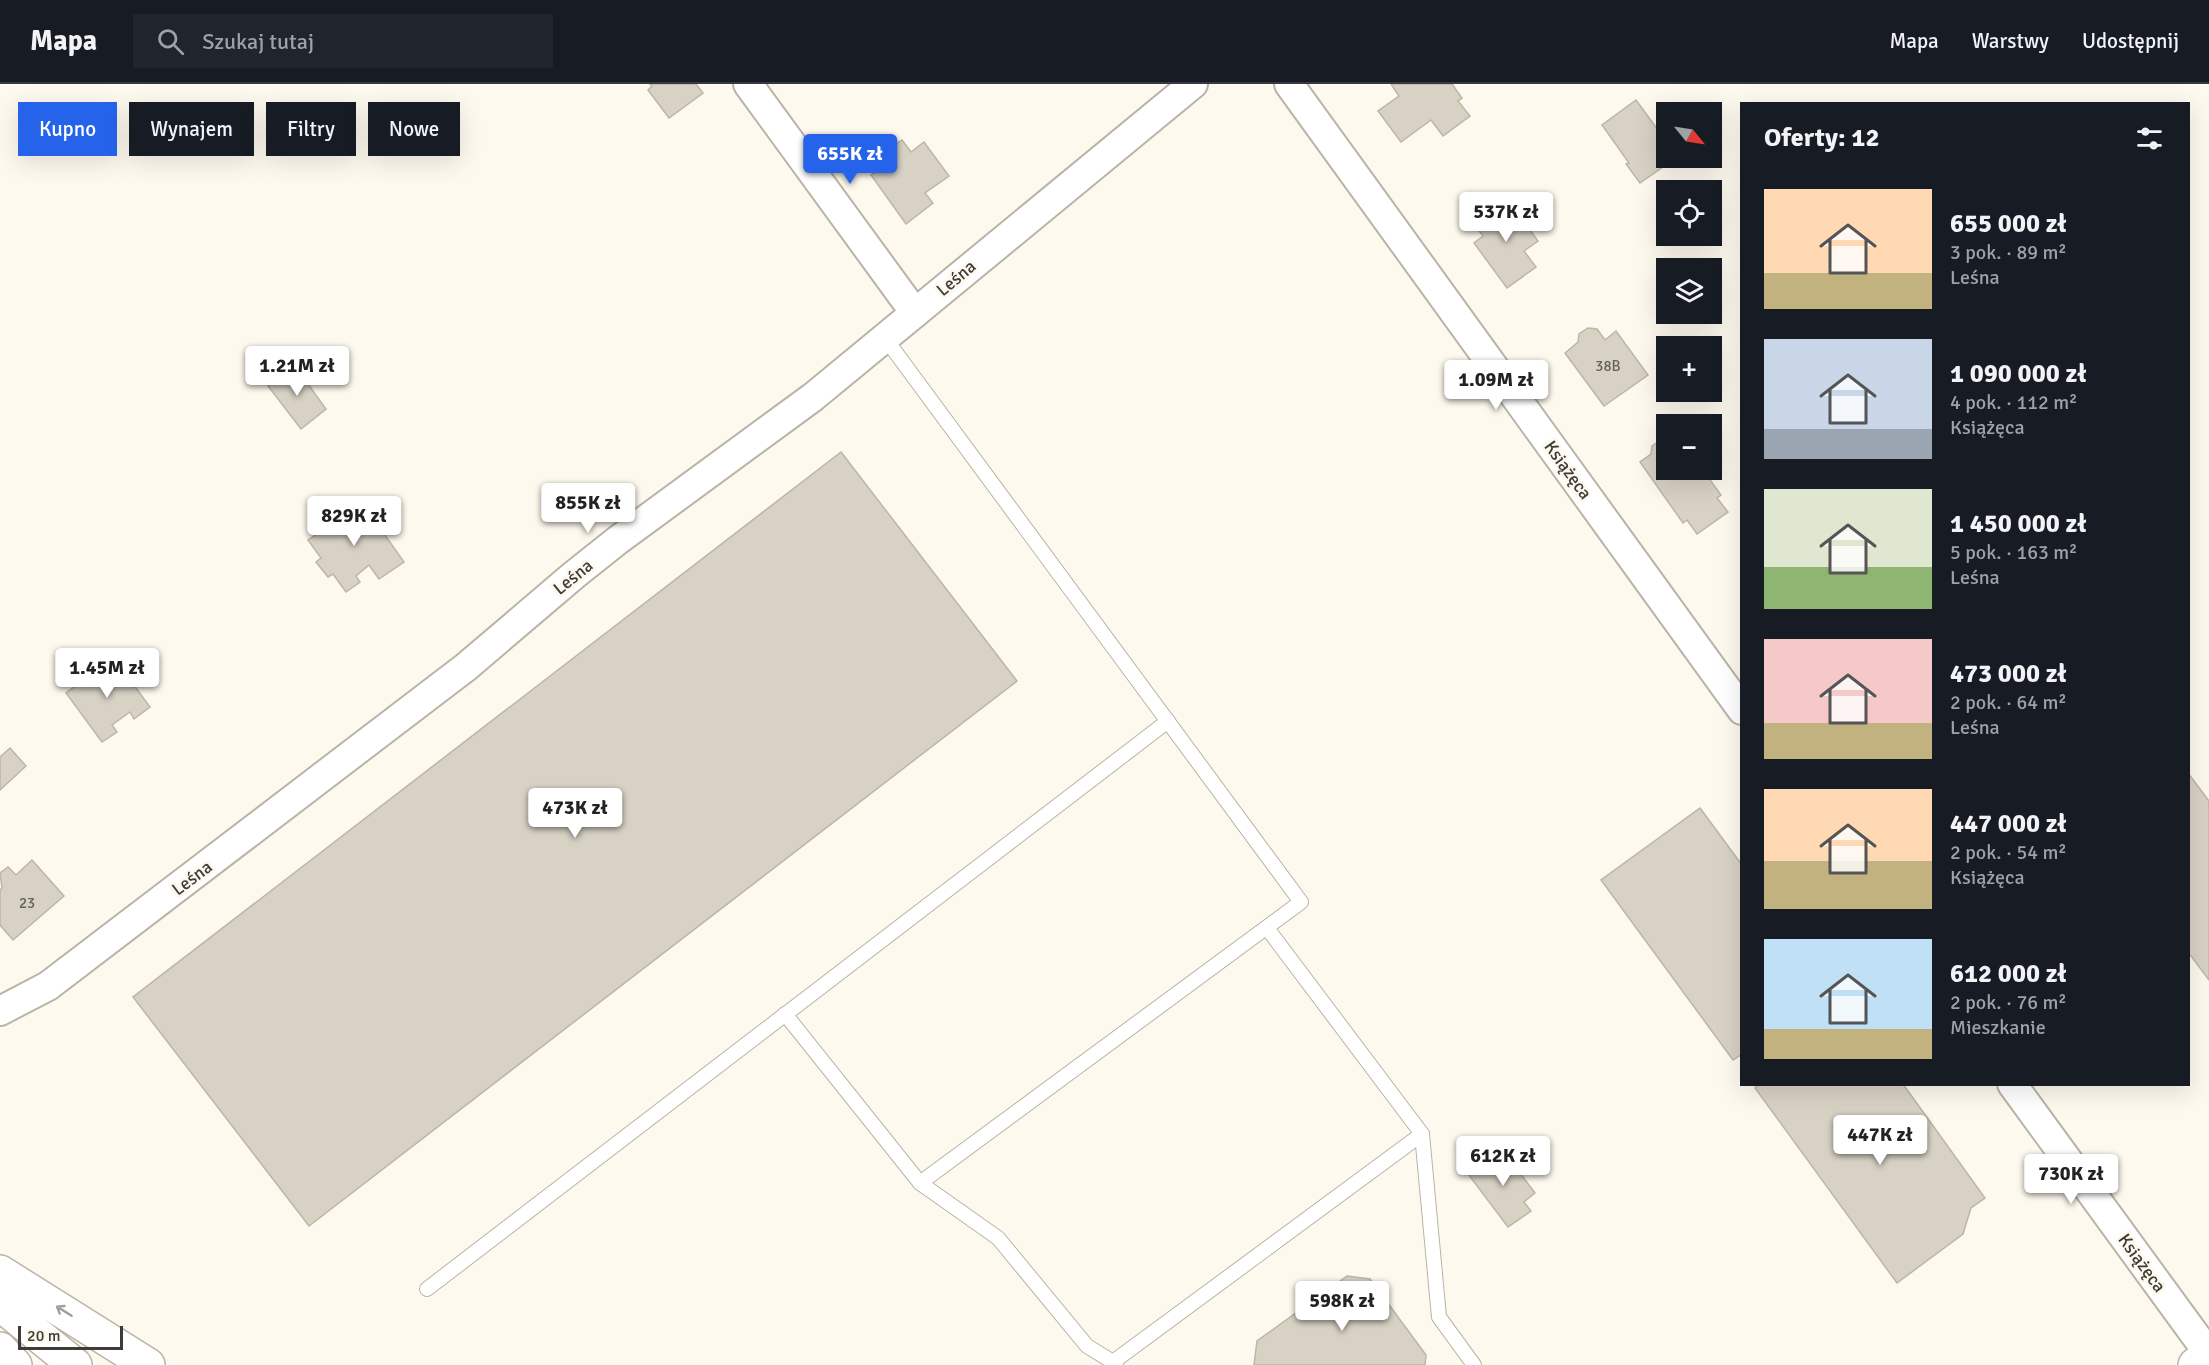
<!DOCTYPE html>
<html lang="pl">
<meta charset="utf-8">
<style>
:root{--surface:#171b24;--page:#20242c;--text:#f1f3f6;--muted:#9ea1a6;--line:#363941;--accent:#2563eb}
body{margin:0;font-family:Signika,sans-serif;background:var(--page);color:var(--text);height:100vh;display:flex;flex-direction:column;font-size:22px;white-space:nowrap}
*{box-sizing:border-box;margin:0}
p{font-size:20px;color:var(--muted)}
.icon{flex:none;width:33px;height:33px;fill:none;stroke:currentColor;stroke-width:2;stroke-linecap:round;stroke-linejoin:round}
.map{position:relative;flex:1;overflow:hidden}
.side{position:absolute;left:1740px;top:18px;width:450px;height:984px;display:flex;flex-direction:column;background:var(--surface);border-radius:0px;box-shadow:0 6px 24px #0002}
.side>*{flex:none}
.guide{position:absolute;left:18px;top:18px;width:570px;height:54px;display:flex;gap:12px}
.needle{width:39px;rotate:120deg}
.controls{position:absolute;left:1656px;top:18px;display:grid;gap:12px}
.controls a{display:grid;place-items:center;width:66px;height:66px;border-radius:0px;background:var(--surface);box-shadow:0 6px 24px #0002;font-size:30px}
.scale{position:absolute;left:18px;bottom:15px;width:105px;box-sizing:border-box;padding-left:6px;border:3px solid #3e3c36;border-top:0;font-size:16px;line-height:21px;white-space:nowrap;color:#3e3c36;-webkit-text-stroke:4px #fef9ee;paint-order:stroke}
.price{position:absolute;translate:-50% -51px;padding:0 14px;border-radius:6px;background:#fff;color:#222;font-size:20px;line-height:39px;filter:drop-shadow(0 2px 3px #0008)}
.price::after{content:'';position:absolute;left:50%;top:36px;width:18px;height:14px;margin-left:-9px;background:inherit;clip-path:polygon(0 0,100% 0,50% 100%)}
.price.active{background:var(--accent);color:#fff}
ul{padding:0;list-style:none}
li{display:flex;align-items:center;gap:18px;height:150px;padding:0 24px}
li span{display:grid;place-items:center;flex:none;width:168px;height:120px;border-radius:0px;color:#555}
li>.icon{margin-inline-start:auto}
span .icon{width:72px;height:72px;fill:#fffc;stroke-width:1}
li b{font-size:26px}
h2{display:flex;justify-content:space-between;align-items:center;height:72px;padding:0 24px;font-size:26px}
.pill{padding:0 21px;border-radius:0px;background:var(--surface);box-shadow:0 6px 24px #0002;font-size:21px;line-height:54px}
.pill.active{background:var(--accent);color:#fff}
header{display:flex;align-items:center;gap:36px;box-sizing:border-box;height:84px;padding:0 30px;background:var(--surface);border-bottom:2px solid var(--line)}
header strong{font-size:28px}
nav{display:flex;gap:33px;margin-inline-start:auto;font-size:21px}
.search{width:420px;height:54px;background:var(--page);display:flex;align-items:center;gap:15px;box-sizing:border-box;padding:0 21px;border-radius:0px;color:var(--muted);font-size:22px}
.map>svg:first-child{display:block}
</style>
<header>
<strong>Mapa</strong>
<div class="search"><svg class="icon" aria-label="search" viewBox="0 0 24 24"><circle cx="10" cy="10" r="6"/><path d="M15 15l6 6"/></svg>Szukaj tutaj</div>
<nav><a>Mapa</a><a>Warstwy</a><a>Udostępnij</a></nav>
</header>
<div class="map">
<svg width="2209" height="1281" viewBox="0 0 2209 1281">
<rect width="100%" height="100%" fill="#fef9ee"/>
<g fill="#d8d2c5" stroke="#bcb5a8" stroke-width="1.5">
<path d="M650 0H696L703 9 669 34 648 6 652 2Z"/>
<path d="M1391 0H1452L1462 14 1458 17 1470 32 1443 52 1431 36 1401 58 1378 27 1399 12Z"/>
<path d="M1636 16 1663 53H1666V74H1676L1640 99 1626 80 1629 79 1602 41Z"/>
<path d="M902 56 911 68 924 58 949 92 925 109 933 119 906 140 871 91 880 85 876 80 882 76 879 72Z"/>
<path d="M1507 114 1538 157 1524 167 1536 183 1507 204 1474 159 1483 152 1473 139Z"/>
<path d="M1588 244 1597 245 1605 256 1616 247 1648 291 1604 322 1565 269 1578 258 1579 250Z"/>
<path d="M295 282 326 325 301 345 268 302Z"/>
<path d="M1658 358 1666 359V386H1703L1721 411 1717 414 1728 428 1697 450 1687 436 1683 439 1640 378 1651 370 1652 362Z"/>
<path d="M841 368 1017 597 309 1142 133 913Z"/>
<path d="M363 420 404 478 379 495 369 481 356 492 360 498 346 508 333 490 328 493 316 478 321 474 308 456 323 446 319 440 340 425 346 432Z"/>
<path d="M114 574 150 623 134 635 130 628 112 641 117 648 102 658 66 609Z"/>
<path d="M10 664 26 682 0 706V673Z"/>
<path d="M2188 689 2209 717V896L2188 868Z"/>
<path d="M1700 724 1742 781V970L1733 976 1601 796Z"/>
<path d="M32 776 64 812 13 856 0 841V806L2 804 0 789 8 783 16 791Z"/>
<path d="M1760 1000H1903L1985 1114 1971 1124 1963 1150 1897 1199 1755 1004Z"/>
<path d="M1501 1064 1535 1109 1524 1118 1531 1127 1508 1143 1468 1090Z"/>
<path d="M1347 1192 1370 1195 1426 1271 1425 1281H1254L1257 1257Z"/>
</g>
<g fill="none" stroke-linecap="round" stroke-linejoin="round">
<g stroke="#bab3a7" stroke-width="16">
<g id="service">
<path d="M885 254 1301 818 920 1099"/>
<path d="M1267 844 1422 1050"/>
<path d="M785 930 920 1099 998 1154 1087 1262 1113 1278"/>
<path d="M427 1205 1168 637"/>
<path d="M1116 1281 1113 1278 1422 1050 1439 1233 1474 1281"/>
</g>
</g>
<g stroke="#bab3a7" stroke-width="32">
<g id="minor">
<path d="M748 0 915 229"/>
<path d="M1289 0 1742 626"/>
<path d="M0 927 48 902 466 583 574 491 618 456 813 313 1193 0"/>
<path d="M2012 1000 2209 1270"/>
</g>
</g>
<g stroke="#bab3a7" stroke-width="36">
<g id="primary">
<path d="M0 1188 148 1281"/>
<path d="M0 1220 75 1281"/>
<path d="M0 1265 15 1281"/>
<path d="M2195 1281 2209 1270"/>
</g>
</g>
<use href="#service" stroke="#fff" stroke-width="14"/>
<use href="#minor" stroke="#fff" stroke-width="28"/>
<use href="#primary" stroke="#fff" stroke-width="33"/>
</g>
<defs><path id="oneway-shaft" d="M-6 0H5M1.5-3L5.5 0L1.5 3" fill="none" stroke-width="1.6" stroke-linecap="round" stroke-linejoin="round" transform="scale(1.5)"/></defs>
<use stroke="#9e9e9a" href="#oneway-shaft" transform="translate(64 1227) rotate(-148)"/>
<g text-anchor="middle" stroke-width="6" stroke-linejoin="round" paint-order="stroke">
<g font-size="15" fill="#64625a">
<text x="1608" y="287">38B</text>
<text x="27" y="824">23</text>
</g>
<g font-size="18" fill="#3e3c36" stroke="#fef9ee">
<text transform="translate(956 194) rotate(-40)" y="6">Leśna</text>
<text transform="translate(1568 386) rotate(54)" y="6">Książęca</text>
<text transform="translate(573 493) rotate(-39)" y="6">Leśna</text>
<text transform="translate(192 794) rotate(-37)" y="6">Leśna</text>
<text transform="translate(2142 1179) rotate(54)" y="6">Książęca</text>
</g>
</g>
</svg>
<div class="controls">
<a><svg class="needle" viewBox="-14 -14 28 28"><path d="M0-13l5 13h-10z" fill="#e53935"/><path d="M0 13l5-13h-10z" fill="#9ea1a6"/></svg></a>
<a><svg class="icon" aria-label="locate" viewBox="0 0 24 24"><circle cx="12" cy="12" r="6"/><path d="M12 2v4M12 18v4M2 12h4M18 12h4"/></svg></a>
<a><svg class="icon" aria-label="layers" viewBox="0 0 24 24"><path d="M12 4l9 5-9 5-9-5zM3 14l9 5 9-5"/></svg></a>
<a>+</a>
<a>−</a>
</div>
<div class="scale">20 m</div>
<b class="price active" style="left:850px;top:101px">655K zł</b>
<b class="price" style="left:1506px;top:159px">537K zł</b>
<b class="price" style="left:297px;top:313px">1.21M zł</b>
<b class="price" style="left:1496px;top:327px">1.09M zł</b>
<b class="price" style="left:588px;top:450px">855K zł</b>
<b class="price" style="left:354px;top:463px">829K zł</b>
<b class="price" style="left:107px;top:615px">1.45M zł</b>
<b class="price" style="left:575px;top:755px">473K zł</b>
<b class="price" style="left:1880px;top:1082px">447K zł</b>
<b class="price" style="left:1503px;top:1103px">612K zł</b>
<b class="price" style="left:2071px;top:1121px">730K zł</b>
<b class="price" style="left:1342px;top:1248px">598K zł</b>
<div class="guide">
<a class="pill active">Kupno</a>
<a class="pill">Wynajem</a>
<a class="pill">Filtry</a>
<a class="pill">Nowe</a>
</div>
<section class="side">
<h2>Oferty: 12<svg class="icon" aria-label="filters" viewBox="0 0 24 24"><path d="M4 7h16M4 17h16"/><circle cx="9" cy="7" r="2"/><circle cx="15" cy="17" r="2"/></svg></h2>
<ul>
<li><span style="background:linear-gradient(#ffd9b3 70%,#c2b280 0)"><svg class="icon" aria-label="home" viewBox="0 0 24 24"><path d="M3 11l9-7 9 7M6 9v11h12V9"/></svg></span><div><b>655 000 zł</b><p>3 pok. · 89 m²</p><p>Leśna</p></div></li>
<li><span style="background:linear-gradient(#c9d6e8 75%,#9aa5b1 0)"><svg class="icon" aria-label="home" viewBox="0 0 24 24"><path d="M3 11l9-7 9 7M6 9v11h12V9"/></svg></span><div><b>1 090 000 zł</b><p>4 pok. · 112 m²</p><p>Książęca</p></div></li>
<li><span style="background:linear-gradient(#dfe7d0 65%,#8fb573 0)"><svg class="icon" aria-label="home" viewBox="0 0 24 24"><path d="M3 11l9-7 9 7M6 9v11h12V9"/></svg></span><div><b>1 450 000 zł</b><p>5 pok. · 163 m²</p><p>Leśna</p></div></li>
<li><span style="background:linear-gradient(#f6c9c9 70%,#c2b280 0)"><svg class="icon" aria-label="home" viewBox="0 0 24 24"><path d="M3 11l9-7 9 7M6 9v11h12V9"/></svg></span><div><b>473 000 zł</b><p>2 pok. · 64 m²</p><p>Leśna</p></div></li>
<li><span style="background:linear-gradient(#ffd9b3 60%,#c2b280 0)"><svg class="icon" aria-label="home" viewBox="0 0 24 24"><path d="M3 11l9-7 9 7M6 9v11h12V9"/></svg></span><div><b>447 000 zł</b><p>2 pok. · 54 m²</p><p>Książęca</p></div></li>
<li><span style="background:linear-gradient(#bfe0f5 75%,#c2b280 0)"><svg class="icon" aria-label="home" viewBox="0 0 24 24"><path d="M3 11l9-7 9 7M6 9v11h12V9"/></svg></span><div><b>612 000 zł</b><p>2 pok. · 76 m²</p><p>Mieszkanie</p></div></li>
</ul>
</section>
</div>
